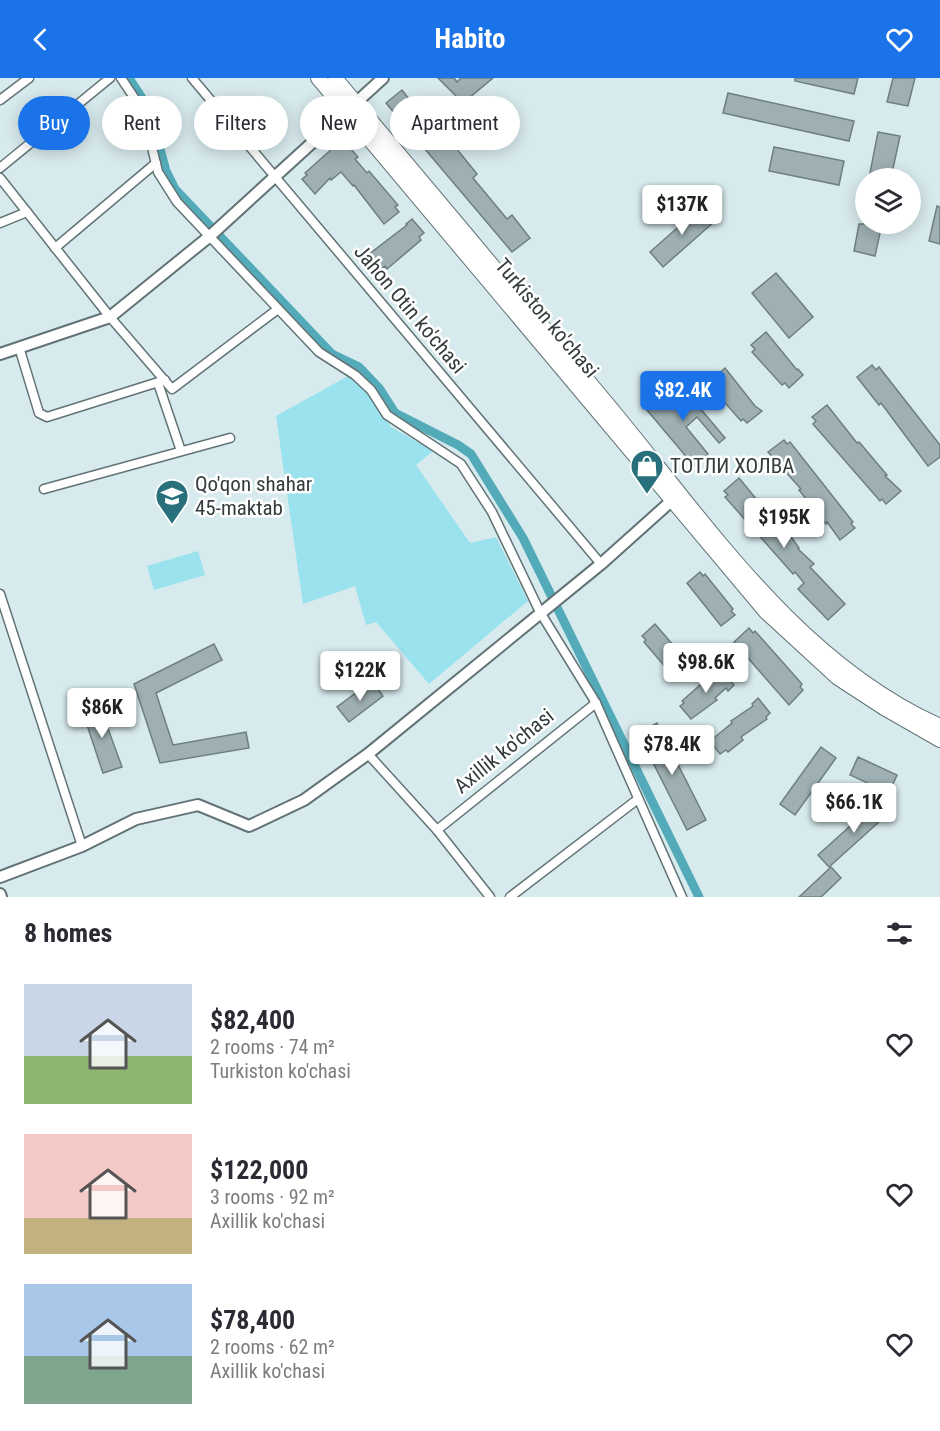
<!DOCTYPE html>
<meta charset="utf-8">
<style>
:root{--surface:#fff;--page:#f7f7f7;--text:#2b2b33;--muted:#7c7c81;--accent:#1a73e8}
body{margin:0;font-family:"Roboto Condensed",sans-serif;background:var(--page);color:var(--text);height:100vh;display:flex;flex-direction:column;font-size:22px;white-space:nowrap}
*{box-sizing:border-box;margin:0}
p{font-size:20px;color:var(--muted)}
.icon{flex:none;width:33px;height:33px;fill:none;stroke:currentColor;stroke-width:2;stroke-linecap:round;stroke-linejoin:round}
.map{position:relative;height:819px;overflow:hidden}
.panel{display:flex;flex-direction:column;background:var(--surface);flex:1}
.panel>*{flex:none}
.hud{position:absolute;left:18px;top:18px;width:600px;height:54px;display:flex;gap:12px}
.buttons{position:absolute;left:855px;top:90px;display:grid;gap:12px}
.buttons a{display:grid;place-items:center;width:66px;height:66px;border-radius:50%;background:var(--surface);box-shadow:0 3px 15px #0003;font-size:30px}
.price{position:absolute;translate:-50% -51px;padding:0 14px;border-radius:6px;background:#fff;color:#222;font-size:20px;line-height:39px;filter:drop-shadow(0 2px 3px #0008)}
.price::after{content:'';position:absolute;left:50%;top:36px;width:18px;height:14px;margin-left:-9px;background:inherit;clip-path:polygon(0 0,100% 0,50% 100%)}
.price.on{background:var(--accent);color:#fff}
ul{padding:0;list-style:none}
li{display:flex;align-items:center;gap:18px;height:150px;padding:0 24px}
li span{display:grid;place-items:center;flex:none;width:168px;height:120px;border-radius:0px;color:#555}
li>.icon{margin-inline-start:auto}
span .icon{width:72px;height:72px;fill:#fffc;stroke-width:1}
li b{font-size:26px}
h2{display:flex;justify-content:space-between;align-items:center;height:72px;padding:0 24px;font-size:26px}
.pill{padding:0 21px;border-radius:27px;background:var(--surface);box-shadow:0 3px 15px #0003;font-size:21px;line-height:54px}
.pill.on{background:var(--accent);color:#fff}
header{display:flex;justify-content:space-between;align-items:center;height:78px;padding:0 24px;background:var(--accent);color:#fff;font-size:27px;font-weight:700}
.map>svg:first-child{display:block}
</style>
<header><svg class="icon" aria-label="back" viewBox="0 0 24 24"><path d="M15 5l-7 7 7 7"/></svg>Habito<svg class="icon" aria-label="heart" viewBox="0 0 24 24"><path d="M12 20l-8-8c-3-5 5-10 8-4 3-6 11-1 8 4z"/></svg></header>
<div class="map">
<svg width="940" height="819" viewBox="0 0 940 819">
<rect width="100%" height="100%" fill="#d7eaed"/>
<g fill="#99e2ee">
<path d="M348 298 371 317 391 349 433 373 416 387 470 465 496 459 528 523 429 606 376 544 366 547 355 508 303 526 276 338Z"/>
<path d="M198 473 205 497 154 512 147 488Z"/>
</g>
<g fill="none" stroke-linecap="round" stroke-linejoin="round">
<path stroke="#53abb9" stroke-width="9" d="M129 0 149 31 166 93 175 111 332 276 359 289 379 310 395 335 458 367 471 376 523 460 699 819"/>
</g>
<g fill="#9eb0b3" stroke="#6d7f81" stroke-width="1.5">
<path d="M438 0H454L457 4 461 0H493L463 25Z"/>
<path d="M795 0H858L854 16 795 3Z"/>
<path d="M893 0H915L908 28 887 24Z"/>
<path d="M402 12 431 50 443 41 450 49 443 54 477 96 473 100 507 141 512 137 530 160 512 174 386 25Z"/>
<path d="M728 15 854 43 849 63 723 35Z"/>
<path d="M878 54 900 58 891 100H869Z"/>
<path d="M345 64 358 79 355 81 367 95 369 93 398 127 395 129 399 134 384 146 354 107 353 108 341 94 331 102 330 100 315 116 302 101 307 97 305 95 325 77 339 65 341 68Z"/>
<path d="M774 69 844 83 839 107 769 93Z"/>
<path d="M702 128 715 143 663 189 650 174Z"/>
<path d="M937 128 940 129V166L929 163Z"/>
<path d="M412 141 424 155 419 159 421 162 387 191 385 188 380 192 368 177 407 147 406 146Z"/>
<path d="M859 146H882L875 178 854 173Z"/>
<path d="M776 195 813 239 789 260 752 215Z"/>
<path d="M766 254 797 292 798 291 803 297 789 310 785 305 782 307 752 274 755 271 751 267Z"/>
<path d="M872 287 876 292 879 289 940 367V379L928 388 881 325 879 327 857 299Z"/>
<path d="M725 290 755 328 762 333 747 345 743 341 741 343 711 309 714 307 710 303Z"/>
<path d="M679 305 725 360 719 365 697 339 686 349 708 376 694 388 647 332Z"/>
<path d="M827 327 857 365 859 364 887 397 885 398 901 413 886 426 882 421 880 423 813 346 816 343 812 339Z"/>
<path d="M784 362 787 366 790 364 853 444 851 446 855 450 840 462 827 444 826 446 799 412 801 411 768 374Z"/>
<path d="M739 400 789 461 791 459 799 470 798 471 814 486 810 489 845 526 828 542 798 511 804 505 795 494 793 496 725 419 728 417 724 413Z"/>
<path d="M700 494 703 498 705 496 733 531 731 533 735 537 721 548 687 505Z"/>
<path d="M655 546 691 588 678 599 675 596 673 598 644 564 646 562 642 558Z"/>
<path d="M749 550 753 555 755 553 802 606 800 609 803 612 789 627 734 564Z"/>
<path d="M214 566 222 582 156 615 173 667 246 654 249 670 160 685 134 606Z"/>
<path d="M721 593 734 607 728 613 726 610 715 620 717 622 691 641 680 628 684 625 682 623 715 594 717 597Z"/>
<path d="M372 603 383 618 349 644 337 629Z"/>
<path d="M758 620 770 635 766 639 767 641 741 659 743 662 728 674 726 672 720 676 710 663 732 645 731 643 753 628 752 626Z"/>
<path d="M99 626 122 689 103 695 82 632Z"/>
<path d="M657 645 706 742 687 752 638 655Z"/>
<path d="M821 669 836 680 795 737 780 726Z"/>
<path d="M858 679 897 697 889 715 850 697Z"/>
<path d="M879 722 890 734 829 789 818 777Z"/>
<path d="M831 789 841 800 821 819H799Z"/>
</g>
<g fill="none" stroke-linecap="round" stroke-linejoin="round">
<g stroke="#627376" stroke-width="11">
<g id="minor">
<path d="M121 0 143 33 158 94 177 124 319 274 355 297 371 312 387 337 461 386 492 434 540 534 596 625 682 819"/>
<path d="M192 0 601 486"/>
<path d="M0 22 29 0"/>
<path d="M0 90 110 0"/>
<path d="M0 100 110 239 172 311 278 231"/>
<path d="M0 145 27 134"/>
<path d="M55 170 156 85"/>
<path d="M19 269 39 335 47 339 165 302"/>
<path d="M158 305 181 373"/>
<path d="M44 411 230 360"/>
<path d="M0 516 82 768"/>
<path d="M368 676 437 752 490 819"/>
<path d="M437 752 596 625"/>
<path d="M510 819 638 721"/>
</g>
</g>
<g stroke="#627376" stroke-width="14">
<g id="tertiary">
<path d="M0 276 110 239 210 158 383 0"/>
<path d="M0 799 82 768 136 741 198 727 249 748 304 722 368 676 601 486 678 417"/>
<path d="M0 816 1 819"/>
</g>
</g>
<g stroke="#627376" stroke-width="16">
<g id="primary">
<path d="M318 0 766 534 838 600 884 630 940 662"/>
<path d="M335 0C429 111 521 222 614 334 709 449 799 585 940 648"/>
</g>
</g>
<use href="#minor" stroke="#fff" stroke-width="8"/>
<use href="#tertiary" stroke="#fff" stroke-width="10"/>
<use href="#primary" stroke="#fff" stroke-width="14"/>
</g>
<defs>
<g id="shop-pin" transform="scale(1.725)"><path d="M0 17L-7.5 6A9.5 9.5 0 1 1 7.5 6Z" fill="#28707b" stroke="#fff"/><path d="M-5-2.5h2.3a2.7 3.5 0 0 1 5.4 0H5L5.5 6h-11ZM-1.5-2.5h3a1.5 2.3 0 0 0-3 0Z" fill="#fff"/></g>
<g id="school-pin" transform="scale(1.725)"><path d="M0 17L-7.5 6A9.5 9.5 0 1 1 7.5 6Z" fill="#28707b" stroke="#fff"/><path d="M0-5L7-2L0 1L-7-2ZM-4 1L0 2.5L4 1V4Q0 6-4 4Z" fill="#fff"/></g>
</defs>
<g fill-rule="evenodd">
<use href="#shop-pin" x="647" y="388"/>
<use href="#school-pin" x="172" y="418"/>
</g>
<g text-anchor="middle" stroke-width="5" stroke-linejoin="round" paint-order="stroke">
<g font-size="21" fill="#353c3d" stroke="#fff">
<text transform="translate(410 231) rotate(50)" y="7">Jahon Otin ko'chasi</text>
<text transform="translate(547 240) rotate(50)" y="7">Turkiston ko'chasi</text>
<text transform="translate(504 673) rotate(-39)" y="7">Axillik ko'chasi</text>
</g>
<g font-size="21" fill="#353c3d" stroke="#fff" text-anchor="start">
<text x="670" y="395">ТОТЛИ ХОЛВА</text>
<text x="195" y="413">Qo'qon shahar<tspan x="195" dy="24">45-maktab</tspan></text>
</g>
</g>
</svg>
<div class="buttons">
<a><svg class="icon" aria-label="layers" viewBox="0 0 24 24"><path d="M12 4l9 5-9 5-9-5zM3 14l9 5 9-5"/></svg></a>
</div>
<b class="price" style="left:682px;top:158px">$137K</b>
<b class="price on" style="left:683px;top:344px">$82.4K</b>
<b class="price" style="left:784px;top:471px">$195K</b>
<b class="price" style="left:706px;top:616px">$98.6K</b>
<b class="price" style="left:360px;top:624px">$122K</b>
<b class="price" style="left:102px;top:661px">$86K</b>
<b class="price" style="left:672px;top:698px">$78.4K</b>
<b class="price" style="left:854px;top:756px">$66.1K</b>
<div class="hud">
<a class="pill on">Buy</a>
<a class="pill">Rent</a>
<a class="pill">Filters</a>
<a class="pill">New</a>
<a class="pill">Apartment</a>
</div>
</div>
<section class="panel">
<h2>8 homes<svg class="icon" aria-label="filters" viewBox="0 0 24 24"><path d="M4 7h16M4 17h16"/><circle cx="9" cy="7" r="2"/><circle cx="15" cy="17" r="2"/></svg></h2>
<ul>
<li><span style="background:linear-gradient(#c9d6e8 60%,#8fb573 0)"><svg class="icon" aria-label="home" viewBox="0 0 24 24"><path d="M3 11l9-7 9 7M6 9v11h12V9"/></svg></span><div><b>$82,400</b><p>2 rooms · 74 m²</p><p>Turkiston ko'chasi</p></div><svg class="icon" aria-label="heart" viewBox="0 0 24 24"><path d="M12 20l-8-8c-3-5 5-10 8-4 3-6 11-1 8 4z"/></svg></li>
<li><span style="background:linear-gradient(#f6c9c9 70%,#c2b280 0)"><svg class="icon" aria-label="home" viewBox="0 0 24 24"><path d="M3 11l9-7 9 7M6 9v11h12V9"/></svg></span><div><b>$122,000</b><p>3 rooms · 92 m²</p><p>Axillik ko'chasi</p></div><svg class="icon" aria-label="heart" viewBox="0 0 24 24"><path d="M12 20l-8-8c-3-5 5-10 8-4 3-6 11-1 8 4z"/></svg></li>
<li><span style="background:linear-gradient(#a9c7e8 60%,#7fa58c 0)"><svg class="icon" aria-label="home" viewBox="0 0 24 24"><path d="M3 11l9-7 9 7M6 9v11h12V9"/></svg></span><div><b>$78,400</b><p>2 rooms · 62 m²</p><p>Axillik ko'chasi</p></div><svg class="icon" aria-label="heart" viewBox="0 0 24 24"><path d="M12 20l-8-8c-3-5 5-10 8-4 3-6 11-1 8 4z"/></svg></li>
</ul>
</section>
